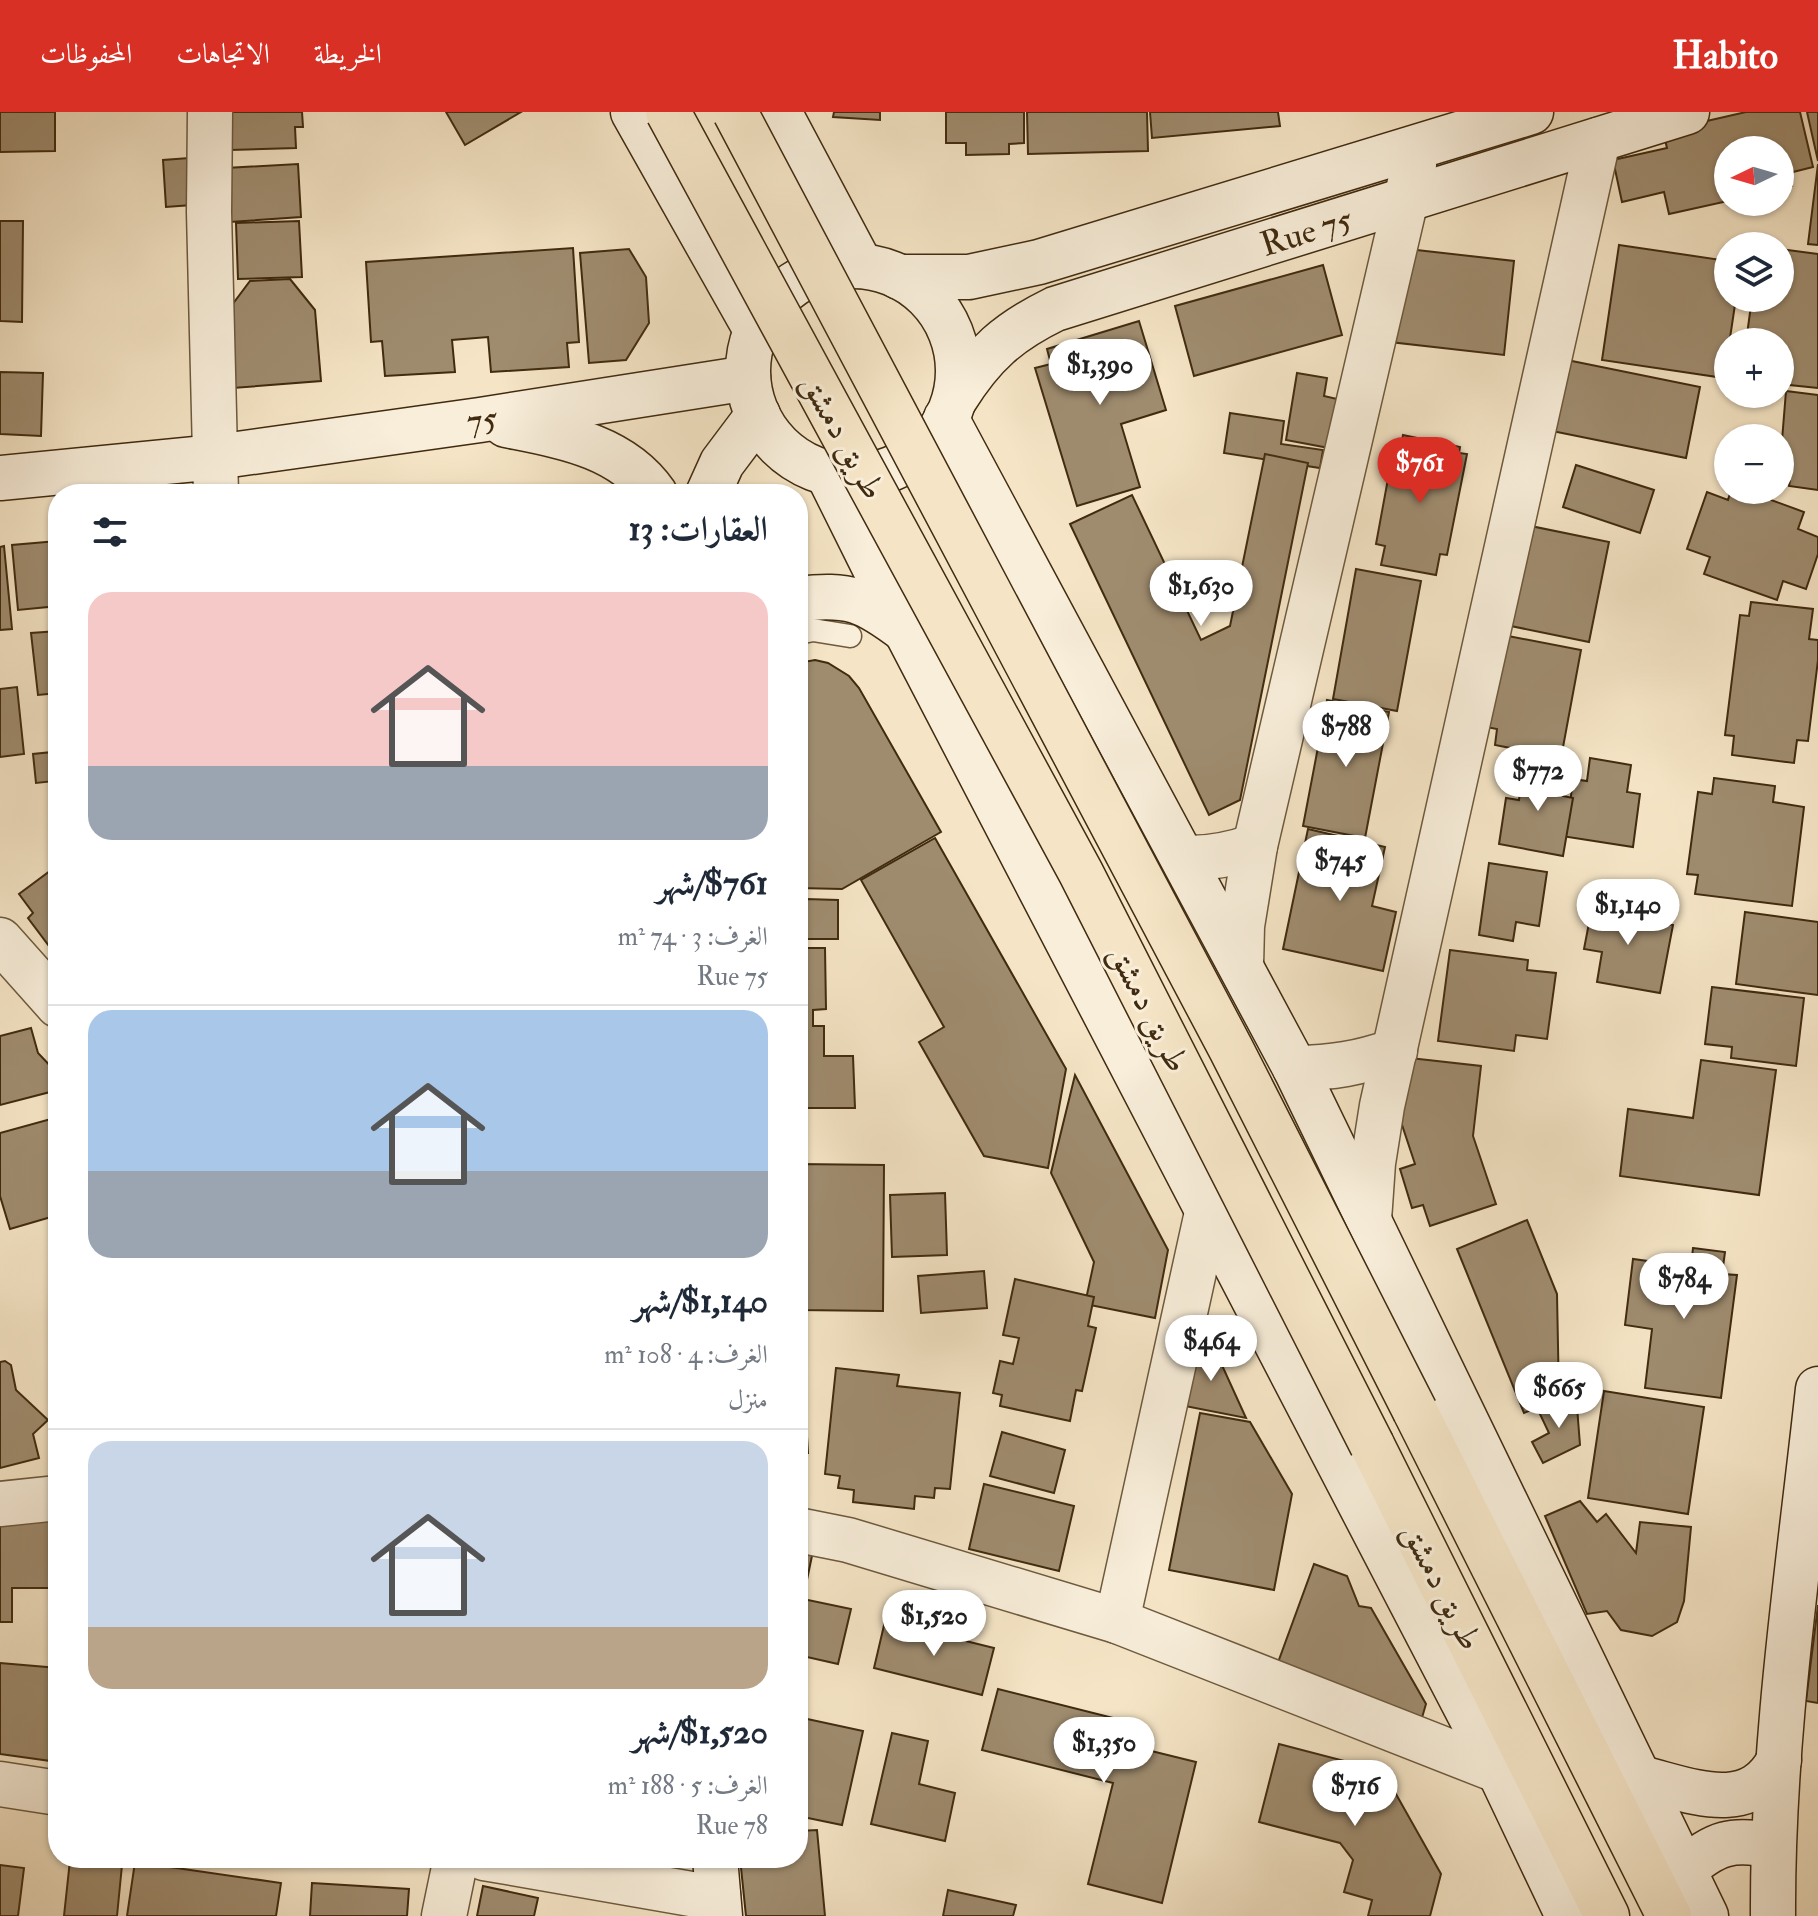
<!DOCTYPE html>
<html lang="ar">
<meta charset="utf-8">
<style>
:root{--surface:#fff;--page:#f2f2f3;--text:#1f2937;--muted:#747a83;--line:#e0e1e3;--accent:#d93025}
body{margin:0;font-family:"IM FELL Double Pica",Amiri,serif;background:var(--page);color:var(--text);direction:rtl;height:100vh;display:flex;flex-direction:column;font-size:30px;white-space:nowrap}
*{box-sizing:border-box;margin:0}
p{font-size:26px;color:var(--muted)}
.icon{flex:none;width:44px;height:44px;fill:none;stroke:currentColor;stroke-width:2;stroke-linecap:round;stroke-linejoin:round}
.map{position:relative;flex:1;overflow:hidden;direction:ltr}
.side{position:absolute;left:48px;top:372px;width:760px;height:1384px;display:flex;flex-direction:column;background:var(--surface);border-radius:32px;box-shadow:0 2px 6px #0004;direction:rtl}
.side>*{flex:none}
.needle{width:52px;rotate:265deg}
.tools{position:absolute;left:1714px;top:24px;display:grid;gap:16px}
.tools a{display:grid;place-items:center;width:80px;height:80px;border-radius:50%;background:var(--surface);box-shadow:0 2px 6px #0004;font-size:40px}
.price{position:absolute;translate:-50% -68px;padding:0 18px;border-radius:28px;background:#fff;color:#222;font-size:26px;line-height:52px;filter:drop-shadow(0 2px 4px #0008)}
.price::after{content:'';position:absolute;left:50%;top:48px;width:24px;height:18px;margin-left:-12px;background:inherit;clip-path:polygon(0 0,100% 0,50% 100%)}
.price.current{background:var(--accent);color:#fff}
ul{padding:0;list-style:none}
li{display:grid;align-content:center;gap:16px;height:424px;padding:0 40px}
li+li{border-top:2px solid var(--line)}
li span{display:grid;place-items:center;height:248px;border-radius:24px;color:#555}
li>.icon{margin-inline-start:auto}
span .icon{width:144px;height:144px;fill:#fffc;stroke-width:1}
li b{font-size:34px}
h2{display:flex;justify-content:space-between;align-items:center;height:96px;padding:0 40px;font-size:34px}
header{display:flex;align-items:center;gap:48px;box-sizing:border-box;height:112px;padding:0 40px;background:var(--accent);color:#fff}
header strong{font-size:38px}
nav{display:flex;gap:44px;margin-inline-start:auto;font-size:28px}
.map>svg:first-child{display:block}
</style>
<header>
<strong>Habito</strong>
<nav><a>الخريطة</a><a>الاتجاهات</a><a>المحفوظات</a></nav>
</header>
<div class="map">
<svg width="1818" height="1804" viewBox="0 0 1818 1804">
<rect width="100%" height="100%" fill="#f5e5c6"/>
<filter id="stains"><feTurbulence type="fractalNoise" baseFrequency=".0025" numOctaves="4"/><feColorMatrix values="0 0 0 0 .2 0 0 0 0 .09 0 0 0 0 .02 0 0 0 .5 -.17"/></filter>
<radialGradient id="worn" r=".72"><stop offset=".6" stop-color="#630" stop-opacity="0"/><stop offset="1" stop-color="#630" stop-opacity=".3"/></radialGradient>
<g fill="#9f8c6f" stroke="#412b10" stroke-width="2">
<path d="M0 0H55V39L0 40Z"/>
<path d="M229 0H302L303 15H295L296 36 230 38Z"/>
<path d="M446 0H521L465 33Z"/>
<path d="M834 0H880V8L833 5Z"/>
<path d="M946 0H1024V31L1009 32V42L966 43V31H946Z"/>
<path d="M1027 0H1147L1148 39 1028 42Z"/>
<path d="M1150 0H1278L1280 14 1152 26Z"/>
<path d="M1746 0H1800L1813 55 1789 61 1792 74 1780 77V38H1728V89L1669 102 1664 80 1622 90 1613 48 1667 36 1663 19Z"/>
<path d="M1807 0H1818V49Z"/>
<path d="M189 46 192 93 166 95 163 48Z"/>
<path d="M298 52 301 105 230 110 226 56Z"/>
<path d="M1818 52V133L1808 132Z"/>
<path d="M0 109H23L22 210 0 209Z"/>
<path d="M299 109 302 165 238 167 236 111Z"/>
<path d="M1619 133 1728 149V186H1736L1724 266 1602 248Z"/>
<path d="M573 136 579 230 567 231 569 255 491 260 488 225 452 228 455 260 385 264 382 229 371 230 366 150Z"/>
<path d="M1399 136 1514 149 1504 243 1390 230Z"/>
<path d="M629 137 646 165 649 211 626 248 589 251 580 141Z"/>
<path d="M1780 137 1818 142V276L1780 272V230H1746L1752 186H1780Z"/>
<path d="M1323 153 1342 223 1194 264 1175 194Z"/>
<path d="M290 167 315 198 321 269 233 276 226 201 250 169Z"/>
<path d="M1139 209 1166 298 1121 312 1140 375 1077 394 1035 256 1051 252 1047 237Z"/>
<path d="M1567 248 1700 275 1686 346 1552 319Z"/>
<path d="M0 260 43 261 41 324 0 322Z"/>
<path d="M1297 261 1327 266 1324 284 1337 287 1329 336 1286 328Z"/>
<path d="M1786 279 1818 283V378L1789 374 1792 354 1780 353Z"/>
<path d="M1230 301 1284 309 1281 332 1323 338 1320 356 1224 341Z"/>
<path d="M1403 323 1460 335 1459 341 1467 342 1447 443 1440 442 1436 463 1381 453 1385 434 1376 432 1392 345 1399 346Z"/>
<path d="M1265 342 1308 351 1240 688 1209 703 1070 412 1132 383 1201 528 1230 514Z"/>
<path d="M1576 353 1654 378 1640 421 1563 395Z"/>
<path d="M1731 378H1744L1804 400 1798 417 1818 425V442L1806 477 1783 469 1777 488 1704 462 1710 445 1687 437 1707 380 1728 388Z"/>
<path d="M1516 411 1609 430 1589 530 1496 511Z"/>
<path d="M57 429 58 494 18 498 12 433Z"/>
<path d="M4 434 12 517 0 518V435Z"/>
<path d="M1356 457 1421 469 1397 599 1333 587Z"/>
<path d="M1751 490 1813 497 1809 527 1818 528V548L1808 629 1797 628 1794 651 1732 643 1734 624 1725 623 1740 503 1749 504Z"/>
<path d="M58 519V581L38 583 31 521Z"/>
<path d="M1503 523 1581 538 1561 646 1495 633 1497 617 1486 615Z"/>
<path d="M815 548 828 551 849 564 859 576 941 720 842 777 798 776V551Z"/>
<path d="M17 575 24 642 0 645V577Z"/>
<path d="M1327 588 1389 600 1365 726 1303 714Z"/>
<path d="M51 629H58V691H56L54 669 36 671 33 642 52 640Z"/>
<path d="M1590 646 1631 653 1627 680 1640 682 1633 735 1555 723 1560 690 1570 692 1573 667 1587 669Z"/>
<path d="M1524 654 1567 661 1563 684 1573 686 1563 744 1499 732 1506 686 1519 688Z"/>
<path d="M1714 666 1775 674 1773 690 1804 695 1792 794 1695 782 1698 763 1687 762 1698 680 1712 682Z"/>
<path d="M1308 717 1385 735 1372 794 1396 800 1383 859 1283 837Z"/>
<path d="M935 726 1066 957 1048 1056 984 1044 919 930 944 915 861 768Z"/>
<path d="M1489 751 1547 760 1539 814 1516 810 1513 829 1479 823Z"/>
<path d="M58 753V846L28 806 33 801 19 782Z"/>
<path d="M1594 785 1624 791 1622 803 1673 813 1660 881 1597 870 1602 840 1584 837Z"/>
<path d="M806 787 838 788V827H806Z"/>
<path d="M1745 800 1818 810V883L1736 872Z"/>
<path d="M798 836H825L826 897 813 898V914H824V944H853L855 996H798Z"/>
<path d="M1450 838 1528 848 1527 858 1556 861 1547 927 1516 923 1514 939 1438 929Z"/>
<path d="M1712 875 1804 886 1796 954 1731 946 1732 935 1705 932Z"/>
<path d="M31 916 38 941 57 961 58 972 50 980 0 993V924Z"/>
<path d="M1410 946 1481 954 1473 1024 1496 1092 1430 1114 1423 1093 1412 1096 1400 1057 1415 1052 1402 1013 1390 1011Z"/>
<path d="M1701 948 1776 958 1759 1083 1620 1064 1628 997 1693 1006Z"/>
<path d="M1075 963 1168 1138 1155 1206 1085 1192 1094 1150 1051 1061Z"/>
<path d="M58 1005V1103L10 1117 0 1084V1021Z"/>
<path d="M798 1052 884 1053 883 1199 798 1198Z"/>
<path d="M945 1081 947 1143 892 1145 890 1083Z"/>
<path d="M1527 1108 1557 1182 1559 1286 1524 1301 1457 1137Z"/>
<path d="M1693 1136 1725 1140 1722 1162 1737 1163 1721 1286 1645 1276 1652 1217 1625 1213 1633 1147 1691 1155Z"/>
<path d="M984 1159 987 1196 921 1201 918 1164Z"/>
<path d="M1015 1167 1094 1185 1088 1214 1096 1216 1082 1279 1076 1278 1070 1309 1000 1294 1002 1283 993 1281 1000 1249 1013 1252 1019 1226 1003 1223Z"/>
<path d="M798 1226H801L808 1341H798Z"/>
<path d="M1197 1226 1211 1229 1246 1306 1185 1294Z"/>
<path d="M5 1249 11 1253 16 1278 48 1308 33 1322 39 1346 0 1356V1250Z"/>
<path d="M836 1256 899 1263 897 1274 960 1281 950 1377 935 1376 934 1386 915 1384 914 1397 853 1390 854 1378 838 1376 840 1364 825 1362Z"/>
<path d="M1604 1279 1704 1295 1688 1402 1588 1386Z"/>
<path d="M1576 1282 1580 1333 1543 1351 1532 1330 1549 1321 1539 1300Z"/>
<path d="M1200 1301 1250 1310 1292 1382 1274 1478 1169 1458Z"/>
<path d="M1002 1320 1065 1338 1054 1381 990 1364Z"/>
<path d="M984 1372 1074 1394 1059 1459 969 1437Z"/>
<path d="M1580 1389 1597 1410 1606 1402 1636 1441 1640 1410 1691 1415 1684 1489 1677 1510 1652 1524 1621 1518 1607 1499 1587 1502 1545 1404Z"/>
<path d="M0 1405H58V1476H12V1510H0Z"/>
<path d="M798 1436 813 1439 803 1487 851 1497 838 1552 798 1543Z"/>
<path d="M1314 1452 1347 1464 1359 1494 1371 1496 1426 1592 1421 1609 1276 1556Z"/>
<path d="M1818 1493V1591L1806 1589Z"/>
<path d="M885 1509 994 1536 982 1583 874 1556Z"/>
<path d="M0 1551 58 1556V1650L0 1642Z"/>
<path d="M998 1577 1129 1610 1123 1632 1196 1650 1162 1791 1088 1772 1113 1671 982 1638Z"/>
<path d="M798 1605 863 1619 842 1713 798 1704Z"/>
<path d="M892 1621 928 1629 919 1672 955 1681 945 1729 871 1712Z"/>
<path d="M1279 1632 1383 1659 1441 1762 1430 1804H1368L1372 1788 1344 1780 1353 1748 1340 1731 1259 1710Z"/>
<path d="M817 1718 825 1804H746L740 1746H798V1719Z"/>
<path d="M70 1748 122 1753 117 1804H64Z"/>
<path d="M135 1750 281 1771 276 1804H127Z"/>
<path d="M0 1753 24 1756 18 1804H0Z"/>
<path d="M312 1771 409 1777 407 1804H310Z"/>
<path d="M483 1774 538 1786 534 1804H477Z"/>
<path d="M948 1778 1016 1793 1013 1804H943Z"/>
</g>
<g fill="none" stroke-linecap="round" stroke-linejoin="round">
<g stroke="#6e5a3e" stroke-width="25">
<path id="lane" d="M798 521 813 518 850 524"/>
</g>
<g stroke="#6e5a3e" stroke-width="47">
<g id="street">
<path d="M210 0 209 100 216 382"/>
<path d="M1183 746C1209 747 1230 743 1255 734"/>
<path d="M0 828 58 893"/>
<path d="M1241 854 1242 814 1255 734 1414 53"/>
<path d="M1295 956C1333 956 1359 951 1395 939"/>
<path d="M1369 1108 1373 1051 1382 994 1598 28"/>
<path d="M0 1392 58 1386"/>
<path d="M798 1418 848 1428 1117 1509 1499 1659"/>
<path d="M1117 1509 1208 1096"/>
<path d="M0 1672 58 1681"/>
<path d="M484 1746 691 1782 718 1783"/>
<path d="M444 1804 456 1746"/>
</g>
</g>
<g stroke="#412b10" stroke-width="47">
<g id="secondary">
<path d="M633 0 756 218"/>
<path d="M779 0 861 154"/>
<circle cx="853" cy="259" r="105"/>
<path d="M899 165H969L1039 150 1531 0"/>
<path d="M955 287C983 242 1008 220 1055 197L1687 0"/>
<path d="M946 306 1295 956 1706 1804"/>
<path d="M506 313C560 324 621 333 655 382"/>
<path d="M828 362 906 519 1499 1659 1568 1804"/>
<path d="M0 366 216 345 480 308 748 266"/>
<path d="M708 382 722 351 758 303"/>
<path d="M798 487C850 481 865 488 906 519"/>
<path d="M1640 1666C1688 1677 1749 1706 1779 1648"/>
<path d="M715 1746 720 1804"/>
<path d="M1684 1758C1714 1731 1733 1725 1772 1734"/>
<path d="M1773 1804C1772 1628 1799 1452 1818 1277"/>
</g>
</g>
<g stroke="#412b10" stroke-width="47">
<g id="highway">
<path d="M1415 1299 1669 1804"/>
<path d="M1372 1333 1607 1804"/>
</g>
</g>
<use href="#lane" stroke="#f8eeda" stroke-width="22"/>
<use href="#street" stroke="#f8eeda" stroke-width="44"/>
<use href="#secondary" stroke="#f8eeda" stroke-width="44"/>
<use href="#highway" stroke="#f5e5c6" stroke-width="44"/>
<g stroke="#412b10" stroke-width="47" stroke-linecap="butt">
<g id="highway-bridge">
<path d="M668 0 1081 761 1372 1333"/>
<path d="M735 0 1231 937 1415 1299"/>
</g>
</g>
<use href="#highway-bridge" stroke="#f5e5c6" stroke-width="44"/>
</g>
<g text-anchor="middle" stroke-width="6" stroke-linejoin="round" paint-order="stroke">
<g font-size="34" fill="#412b10" stroke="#f8eeda">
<text transform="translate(1306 119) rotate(-17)" y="12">Rue 75</text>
<text transform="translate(482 307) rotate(-8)" y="12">75</text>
<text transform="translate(844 324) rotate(61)" y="12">طريق دمشق</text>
<text transform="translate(1150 896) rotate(63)" y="12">طريق دمشق</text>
<text transform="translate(1443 1474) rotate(63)" y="12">طريق دمشق</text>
</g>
</g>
<rect width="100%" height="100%" filter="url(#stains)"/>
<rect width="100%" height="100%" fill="url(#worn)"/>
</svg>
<div class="tools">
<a><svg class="needle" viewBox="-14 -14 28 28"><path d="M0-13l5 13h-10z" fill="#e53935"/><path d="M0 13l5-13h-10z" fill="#747a83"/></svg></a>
<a><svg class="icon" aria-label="layers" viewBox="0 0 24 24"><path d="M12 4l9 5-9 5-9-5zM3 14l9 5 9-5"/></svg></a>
<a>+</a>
<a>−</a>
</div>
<b class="price" style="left:1100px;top:295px">$1,390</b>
<b class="price current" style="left:1420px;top:393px">$761</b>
<b class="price" style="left:1201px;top:516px">$1,630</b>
<b class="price" style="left:1346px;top:657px">$788</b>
<b class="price" style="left:1538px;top:701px">$772</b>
<b class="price" style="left:1340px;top:791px">$745</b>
<b class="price" style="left:1628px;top:835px">$1,140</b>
<b class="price" style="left:1684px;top:1209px">$784</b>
<b class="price" style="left:1211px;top:1271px">$464</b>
<b class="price" style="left:1559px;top:1318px">$665</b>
<b class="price" style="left:934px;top:1546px">$1,520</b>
<b class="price" style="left:1104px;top:1673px">$1,350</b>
<b class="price" style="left:1355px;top:1716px">$716</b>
<section class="side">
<h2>العقارات: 13<svg class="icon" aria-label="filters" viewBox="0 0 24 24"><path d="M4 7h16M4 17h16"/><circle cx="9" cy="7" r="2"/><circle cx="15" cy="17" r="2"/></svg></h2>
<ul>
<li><span style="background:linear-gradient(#f6c9c9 70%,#9aa5b1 0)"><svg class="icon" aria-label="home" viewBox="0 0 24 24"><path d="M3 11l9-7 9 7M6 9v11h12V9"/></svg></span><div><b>$761/شهر</b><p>الغرف: 3 · 74 m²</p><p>Rue 75</p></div></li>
<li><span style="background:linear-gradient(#a9c7e8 65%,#9aa5b1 0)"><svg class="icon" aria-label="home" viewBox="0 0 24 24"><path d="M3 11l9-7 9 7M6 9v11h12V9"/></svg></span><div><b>$1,140/شهر</b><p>الغرف: 4 · 108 m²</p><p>منزل</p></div></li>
<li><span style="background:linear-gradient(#c9d6e8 75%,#b9a48a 0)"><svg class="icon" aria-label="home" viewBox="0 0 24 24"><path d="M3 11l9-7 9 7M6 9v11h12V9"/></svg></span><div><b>$1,520/شهر</b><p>الغرف: 5 · 188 m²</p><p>Rue 78</p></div></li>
</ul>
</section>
</div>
